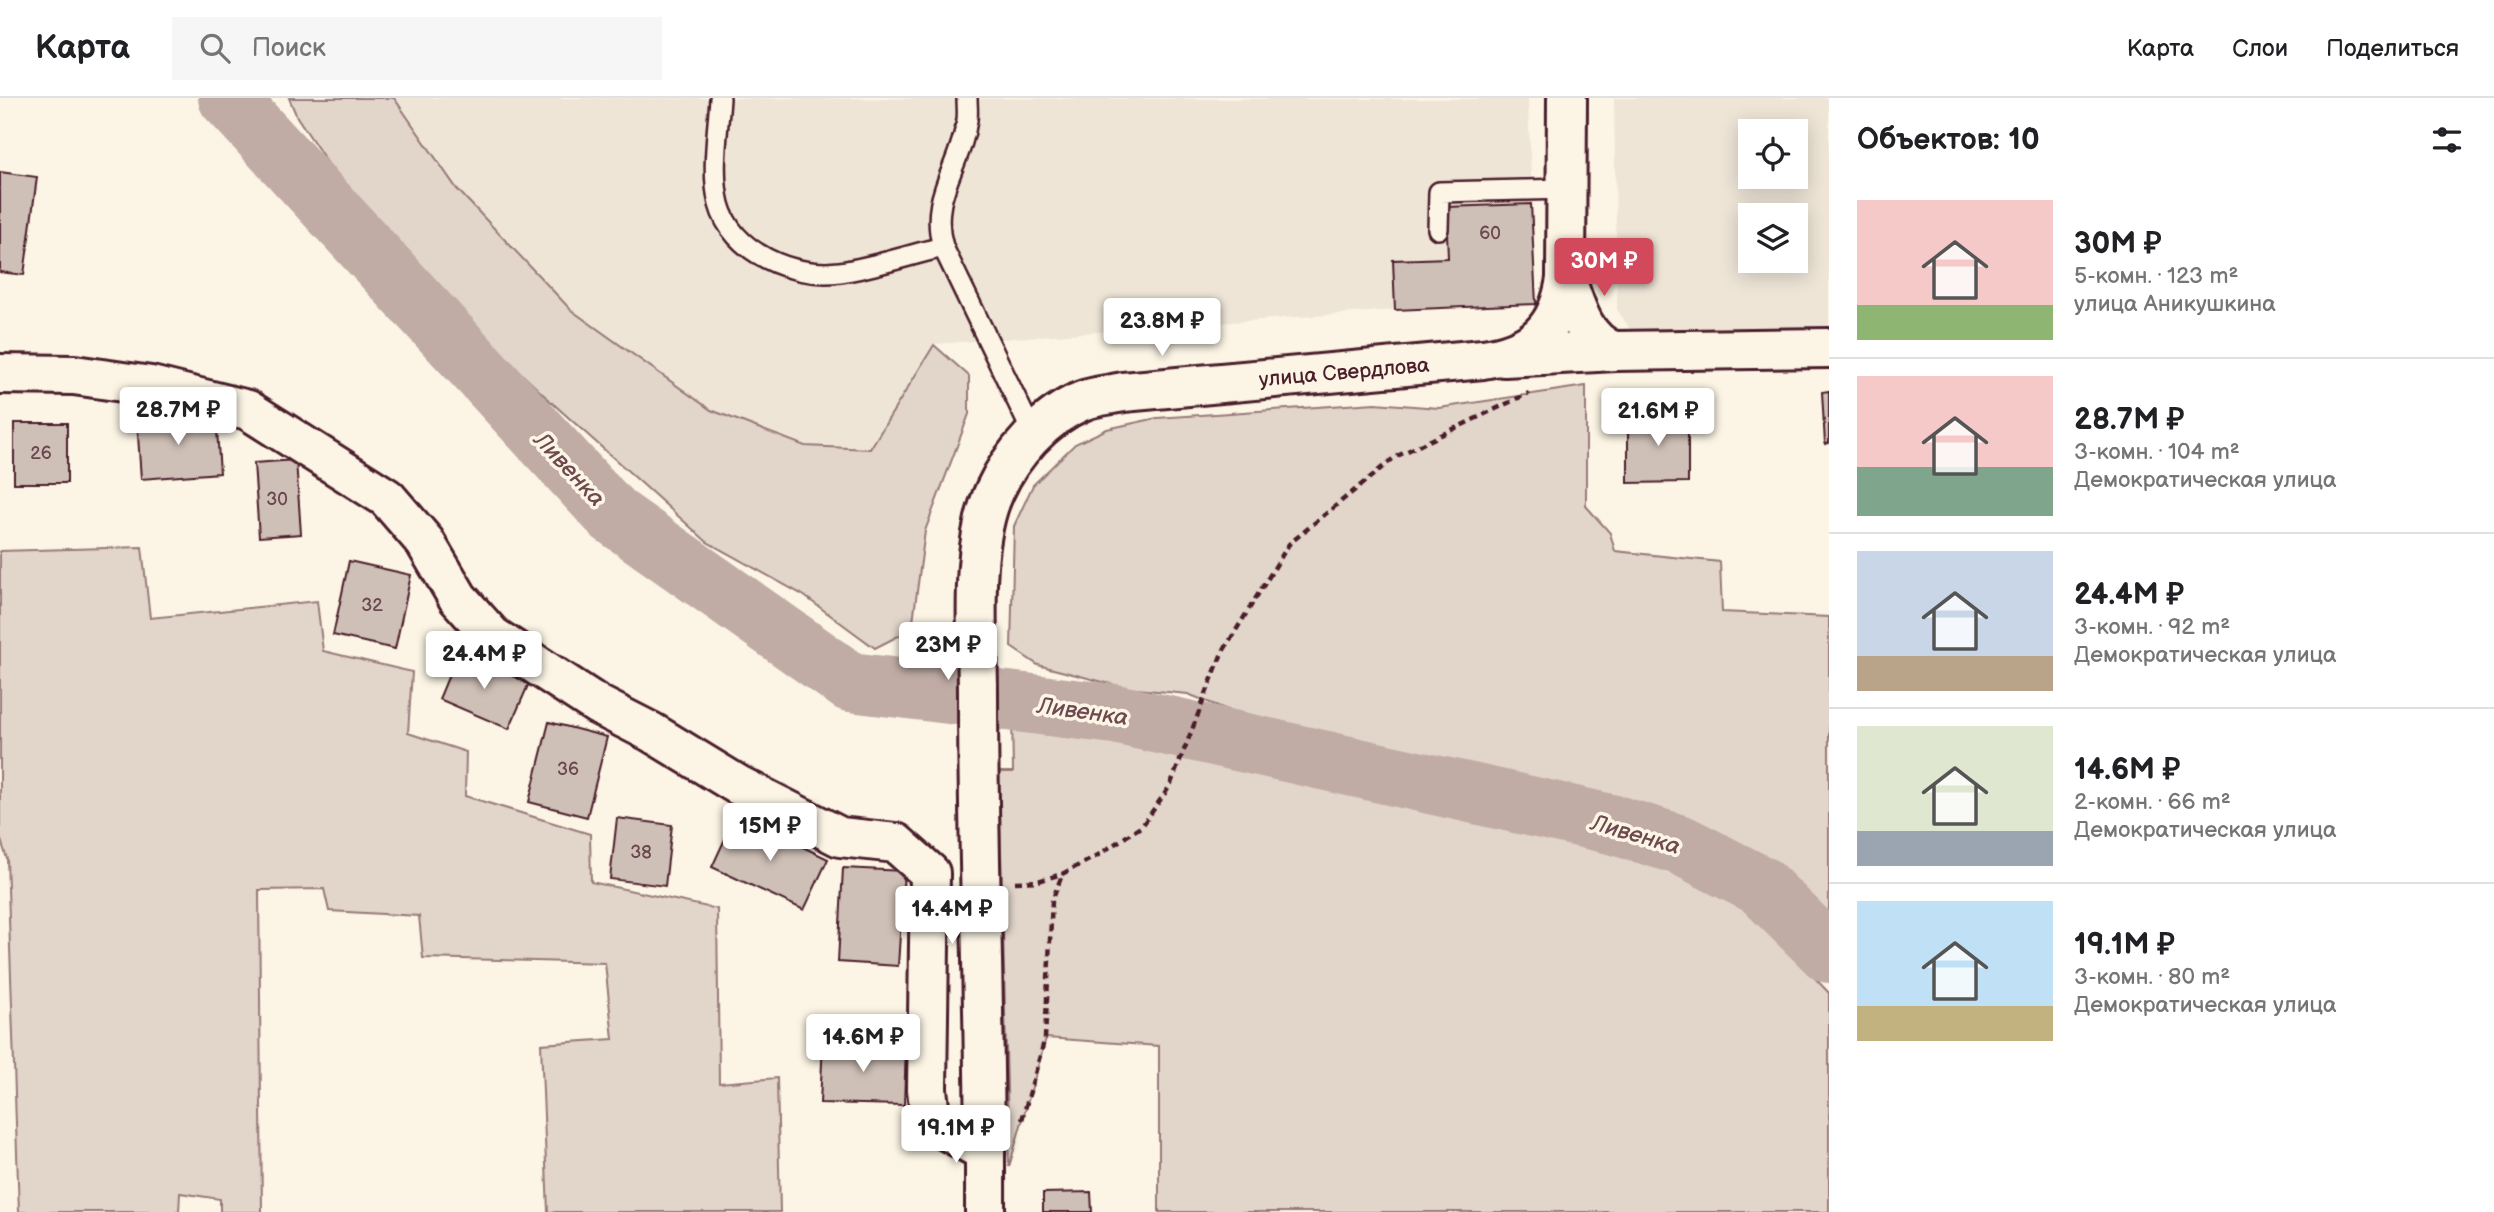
<!DOCTYPE html>
<html lang="ru">
<meta charset="utf-8">
<style>
:root{--surface:#fff;--page:#f6f6f6;--text:#202124;--muted:#757577;--line:#e0e0e0;--accent:#d1495b}
body{margin:0;font-family:"Balsamiq Sans",sans-serif;background:var(--page);color:var(--text);height:100vh;display:flex;flex-direction:column;font-size:26px;white-space:nowrap}
*{box-sizing:border-box;margin:0}
p{font-size:23px;color:var(--muted)}
.icon{flex:none;width:38px;height:38px;fill:none;stroke:currentColor;stroke-width:2;stroke-linecap:round;stroke-linejoin:round}
.map{position:relative;flex:1;overflow:hidden}
.drawer{display:flex;flex-direction:column;background:var(--surface);width:665px}
.drawer>*{flex:none}
.fabs{position:absolute;left:1738px;top:21px;display:grid;gap:14px}
.fabs a{display:grid;place-items:center;width:70px;height:70px;border-radius:0px;background:var(--surface);box-shadow:0 4px 18px #0003;font-size:35px}
.price{position:absolute;translate:-50% -60px;padding:0 16px;border-radius:7px;background:#fff;color:#222;font-size:23px;line-height:46px;filter:drop-shadow(0 2px 4px #0008)}
.price::after{content:'';position:absolute;left:50%;top:42px;width:21px;height:16px;margin-left:-10px;background:inherit;clip-path:polygon(0 0,100% 0,50% 100%)}
.price.on{background:var(--accent);color:#fff}
ul{padding:0;list-style:none}
li{display:flex;align-items:center;gap:21px;height:175px;padding:0 28px}
li+li{border-top:2px solid var(--line)}
li span{display:grid;place-items:center;flex:none;width:196px;height:140px;border-radius:0px;color:#555}
li>.icon{margin-inline-start:auto}
span .icon{width:84px;height:84px;fill:#fffc;stroke-width:1}
li b{font-size:30px}
h2{display:flex;justify-content:space-between;align-items:center;height:84px;padding:0 28px;font-size:30px}
header{display:flex;align-items:center;gap:42px;box-sizing:border-box;height:98px;padding:0 35px;background:var(--surface);border-bottom:2px solid var(--line)}
header strong{font-size:33px}
nav{display:flex;gap:38px;margin-inline-start:auto;font-size:24px}
.search{width:490px;height:63px;background:var(--page);display:flex;align-items:center;gap:18px;box-sizing:border-box;padding:0 24px;border-radius:0px;color:var(--muted);font-size:26px}
main{display:flex;flex:1;min-height:0}
.map>svg:first-child{display:block}
</style>
<header>
<strong>Карта</strong>
<div class="search"><svg class="icon" aria-label="search" viewBox="0 0 24 24"><circle cx="10" cy="10" r="6"/><path d="M15 15l6 6"/></svg>Поиск</div>
<nav><a>Карта</a><a>Слои</a><a>Поделиться</a></nav>
</header>
<main>
<div class="map">
<svg width="1829" height="1114" viewBox="0 0 1829 1114">
<rect width="100%" height="100%" fill="#fcf5e5"/>
<filter id="ink" filterUnits="userSpaceOnUse"><feTurbulence type="fractalNoise" baseFrequency=".0143" numOctaves="2"/><feDisplacementMap in="SourceGraphic" scale="14" xChannelSelector="R" yChannelSelector="G"/><feConvolveMatrix kernelMatrix="1 2 1 2 8 2 1 2 1" color-interpolation-filters="sRGB"/></filter>
<g filter="url(#ink)">
<g fill="#eee5d7" fill-rule="evenodd">
<path d="M394 0 1528 1 1536 206 1395 212 935 246 871 351 805 348 711 312 571 212 457 91Z"/>
<path d="M1614 0H1829V231L1632 234 1617 212ZM1750 33H1796V79H1750ZM1750 117H1796V163H1750Z"/>
</g>
<g fill="#e2d5ca" stroke="#967a7a" stroke-width="2">
<path d="M289 0H394L457 91 571 212 711 312 805 348 870 351 934 247 969 278V316L925 433 912 531 875 550 803 497 707 444 549 302 374 135 297 19Z"/>
<path d="M1586 288V408L1610 435 1615 453 1720 464 1722 514 1829 519V834L1769 776 1672 722 1531 691 1298 629 1243 618 1188 596 1126 590 1038 567 1011 549 1014 428 1033 387 1075 346 1107 331 1157 320 1375 305 1439 310Z"/>
<path d="M142 449 150 520 317 503 323 553 412 574 408 635 466 654 465 698 590 736 591 784 717 811 719 985 777 980 780 1114H548L541 946 613 941 605 865 423 860 419 818 329 813 324 791 259 792 262 1114H220V1101L180 1095 179 1114H19L7 761 0 739V453Z"/>
<path d="M1012 614 1044 622 1074 639 1118 644 1170 641 1185 648 1233 657 1359 691 1540 727 1675 763 1759 821 1829 895V1114H1159V948L1046 940 1009 1069 999 674H1013Z"/>
</g>
<g fill="none" stroke-linecap="round" stroke-linejoin="round">
<path stroke="#c0aca5" stroke-width="60" d="M228 0 613 417 850 584 1115 616 1615 727 1681 747 1761 788 1829 855"/>
</g>
<g fill="#cfc0b7" stroke="#4a1f2b" stroke-width="2">
<path d="M0 74 37 79 24 177 0 174Z"/>
<path d="M1531 106 1536 206 1395 212 1393 162 1448 160 1446 109Z"/>
<path d="M1829 293V345L1825 346 1822 294Z"/>
<path d="M1688 314V384L1628 385V315Z"/>
<path d="M216 318 220 375 141 381 137 323Z"/>
<rect x="14" y="325" width="53" height="60"/>
<path d="M296 362 301 436 259 439 254 365Z"/>
<path d="M349 463 411 477 395 551 333 537Z"/>
<path d="M458 555 529 585 509 631 439 601Z"/>
<path d="M549 624 607 639 587 719 529 704Z"/>
<path d="M736 717 828 761 804 812 712 769Z"/>
<path d="M617 720 672 727 665 788 610 781Z"/>
<path d="M843 770 904 773 898 868 838 864Z"/>
<path d="M823 944 906 946 904 1007 820 1005Z"/>
<path d="M1091 1094 1092 1114H1043V1095Z"/>
</g>
<g fill="none" stroke-linecap="round" stroke-linejoin="round">
<g stroke="#4a1f2b" stroke-width="24">
<g id="lane">
<path d="M720 0C718 34 711 73 719 106 732 155 793 180 840 174 874 169 909 157 943 149"/>
<path d="M967 0C967 7 968 15 967 22 961 69 928 98 943 149L1034 338"/>
<path d="M1438 131 1439 94 1567 91"/>
</g>
</g>
<g stroke="#4a1f2b" stroke-width="44">
<g id="street">
<path d="M1566 181C1575 207 1585 245 1615 253"/>
<path d="M1504 259 1615 253 1829 250"/>
<path d="M0 276 74 277 151 288 248 312 387 400 425 444 458 500 492 538 598 607 651 634 738 687 840 739 896 745 930 775 927 991 930 1018 937 1027 985 1054"/>
</g>
</g>
<g stroke="#4a1f2b" stroke-width="44">
<path id="secondary" d="M985 1114C986 941 978 769 978 596 978 536 969 447 995 392 1011 357 1045 318 1082 303 1094 298 1110 297 1123 294L1483 261C1533 254 1558 232 1566 181L1567 0"/>
</g>
<g stroke="#4a1f2b" stroke-width="4.5" stroke-dasharray="7 5" stroke-linecap="butt">
<path d="M1015 784 1038 783 1062 776 1095 759 1142 728 1170 688 1222 555 1289 446 1395 359 1529 295"/>
<path d="M1022 1022 1045 940 1052 803 1062 777"/>
</g>
<use href="#lane" stroke="#fcf5e5" stroke-width="19"/>
<use href="#street" stroke="#fcf5e5" stroke-width="38"/>
<use href="#secondary" stroke="#fcf5e5" stroke-width="38"/>
</g>
</g>
<g text-anchor="middle" stroke-width="7" stroke-linejoin="round" paint-order="stroke">
<g font-size="18" fill="#6b474e">
<text x="1490" y="141">60</text>
<text x="41" y="361">26</text>
<text x="277" y="407">30</text>
<text x="372" y="513">32</text>
<text x="568" y="677">36</text>
<text x="641" y="760">38</text>
</g>
<g font-size="21" fill="#4a1f2b" stroke="#fcf5e5">
<text transform="translate(1344 274) rotate(-5)" y="7">улица Свердлова</text>
</g>
<g font-size="23" font-style="italic" fill="#6d4950" stroke="#fcf5e5">
<text transform="translate(570 371) rotate(47)" y="8">Ливенка</text>
<text transform="translate(1083 613) rotate(8)" y="8">Ливенка</text>
<text transform="translate(1636 736) rotate(16)" y="8">Ливенка</text>
</g>
</g>
</svg>
<div class="fabs">
<a><svg class="icon" aria-label="locate" viewBox="0 0 24 24"><circle cx="12" cy="12" r="6"/><path d="M12 2v4M12 18v4M2 12h4M18 12h4"/></svg></a>
<a><svg class="icon" aria-label="layers" viewBox="0 0 24 24"><path d="M12 4l9 5-9 5-9-5zM3 14l9 5 9-5"/></svg></a>
</div>
<b class="price on" style="left:1604px;top:200px">30M ₽</b>
<b class="price" style="left:1162px;top:260px">23.8M ₽</b>
<b class="price" style="left:178px;top:349px">28.7M ₽</b>
<b class="price" style="left:1658px;top:350px">21.6M ₽</b>
<b class="price" style="left:948px;top:584px">23M ₽</b>
<b class="price" style="left:484px;top:593px">24.4M ₽</b>
<b class="price" style="left:770px;top:765px">15M ₽</b>
<b class="price" style="left:952px;top:848px">14.4M ₽</b>
<b class="price" style="left:863px;top:976px">14.6M ₽</b>
<b class="price" style="left:956px;top:1067px">19.1M ₽</b>
</div>
<section class="drawer">
<h2>Объектов: 10<svg class="icon" aria-label="filters" viewBox="0 0 24 24"><path d="M4 7h16M4 17h16"/><circle cx="9" cy="7" r="2"/><circle cx="15" cy="17" r="2"/></svg></h2>
<ul>
<li><span style="background:linear-gradient(#f6c9c9 75%,#8fb573 0)"><svg class="icon" aria-label="home" viewBox="0 0 24 24"><path d="M3 11l9-7 9 7M6 9v11h12V9"/></svg></span><div><b>30M ₽</b><p>5-комн. · 123 m²</p><p>улица Аникушкина</p></div></li>
<li><span style="background:linear-gradient(#f6c9c9 65%,#7fa58c 0)"><svg class="icon" aria-label="home" viewBox="0 0 24 24"><path d="M3 11l9-7 9 7M6 9v11h12V9"/></svg></span><div><b>28.7M ₽</b><p>3-комн. · 104 m²</p><p>Демократическая улица</p></div></li>
<li><span style="background:linear-gradient(#c9d6e8 75%,#b9a48a 0)"><svg class="icon" aria-label="home" viewBox="0 0 24 24"><path d="M3 11l9-7 9 7M6 9v11h12V9"/></svg></span><div><b>24.4M ₽</b><p>3-комн. · 92 m²</p><p>Демократическая улица</p></div></li>
<li><span style="background:linear-gradient(#dfe7d0 75%,#9aa5b1 0)"><svg class="icon" aria-label="home" viewBox="0 0 24 24"><path d="M3 11l9-7 9 7M6 9v11h12V9"/></svg></span><div><b>14.6M ₽</b><p>2-комн. · 66 m²</p><p>Демократическая улица</p></div></li>
<li><span style="background:linear-gradient(#bfe0f5 75%,#c2b280 0)"><svg class="icon" aria-label="home" viewBox="0 0 24 24"><path d="M3 11l9-7 9 7M6 9v11h12V9"/></svg></span><div><b>19.1M ₽</b><p>3-комн. · 80 m²</p><p>Демократическая улица</p></div></li>
</ul>
</section>
</main>
